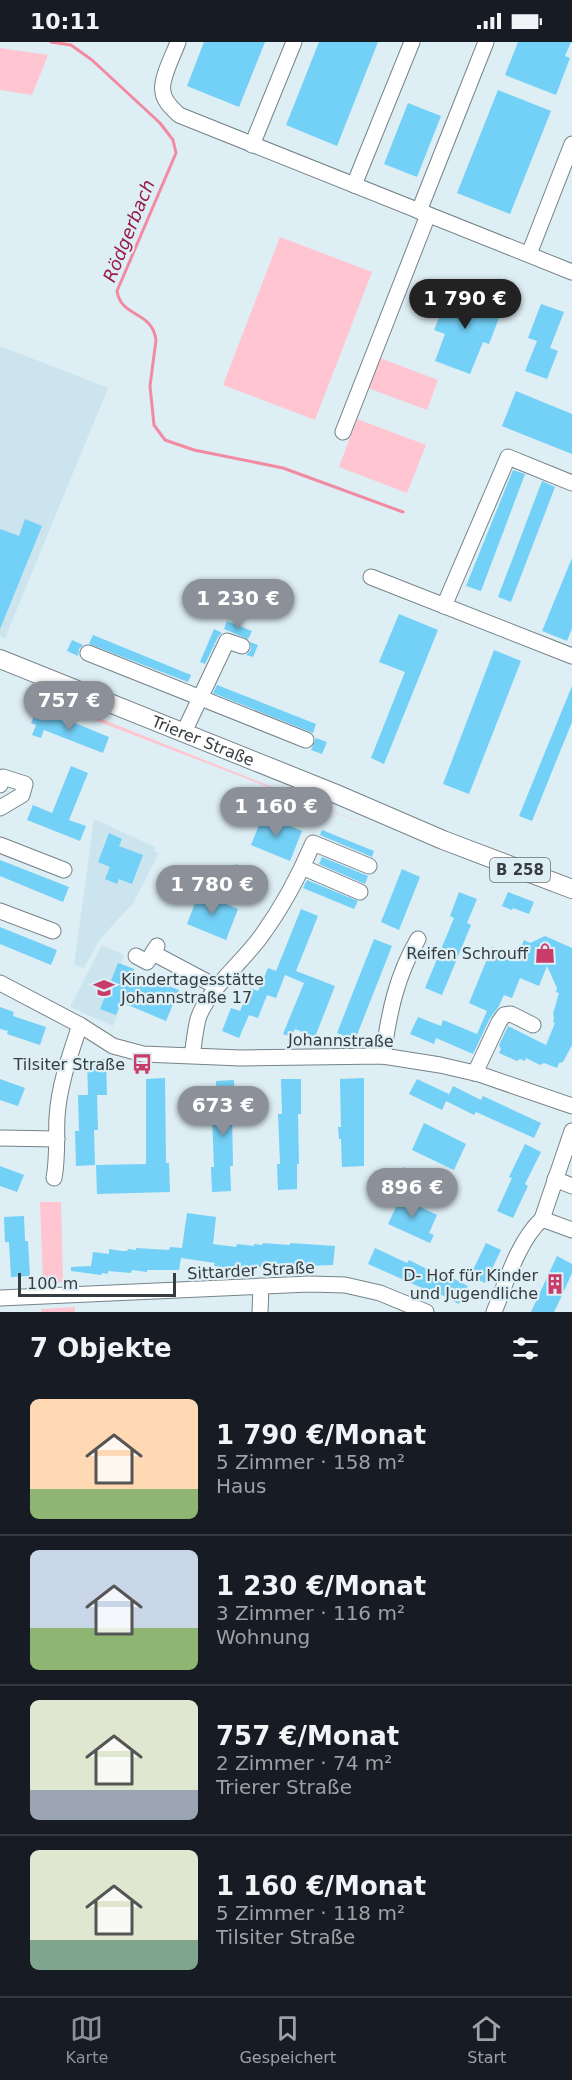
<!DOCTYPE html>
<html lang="de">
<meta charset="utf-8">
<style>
:root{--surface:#171b24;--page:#20242c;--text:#f1f3f6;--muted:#9ea1a6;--line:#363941;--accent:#8c9099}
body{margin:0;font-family:"DejaVu Sans",sans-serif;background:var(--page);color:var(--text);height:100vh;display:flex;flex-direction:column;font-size:22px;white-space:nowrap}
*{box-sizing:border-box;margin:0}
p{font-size:20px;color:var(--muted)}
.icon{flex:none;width:33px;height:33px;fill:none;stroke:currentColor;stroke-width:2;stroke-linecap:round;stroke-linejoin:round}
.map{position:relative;height:1270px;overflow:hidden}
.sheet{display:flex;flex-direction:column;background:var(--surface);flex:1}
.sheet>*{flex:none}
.scale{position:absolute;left:18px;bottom:15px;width:158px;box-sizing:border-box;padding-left:6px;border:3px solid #363c3f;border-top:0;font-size:16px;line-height:21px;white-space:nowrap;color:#363c3f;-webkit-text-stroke:4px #deeef5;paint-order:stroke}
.price{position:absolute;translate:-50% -51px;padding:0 14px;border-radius:21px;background:var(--accent);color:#fff;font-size:20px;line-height:39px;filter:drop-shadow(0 2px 3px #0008)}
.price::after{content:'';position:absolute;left:50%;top:36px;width:18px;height:14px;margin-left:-9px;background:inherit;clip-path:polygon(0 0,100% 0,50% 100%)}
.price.active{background:#222;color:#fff}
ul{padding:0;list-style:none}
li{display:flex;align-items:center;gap:18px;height:150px;padding:0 30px}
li+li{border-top:2px solid var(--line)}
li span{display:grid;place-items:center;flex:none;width:168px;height:120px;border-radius:9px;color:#555}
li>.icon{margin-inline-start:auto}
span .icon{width:72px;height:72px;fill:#fffc;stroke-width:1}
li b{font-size:26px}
h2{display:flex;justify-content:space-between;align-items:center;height:72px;padding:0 30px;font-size:26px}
.status{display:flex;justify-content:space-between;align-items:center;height:42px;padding:0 30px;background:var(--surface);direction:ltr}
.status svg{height:16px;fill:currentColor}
.tab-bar{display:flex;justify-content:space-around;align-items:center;height:84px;border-top:2px solid var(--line);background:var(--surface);font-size:16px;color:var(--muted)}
.tab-bar a{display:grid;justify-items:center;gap:3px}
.tab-bar .active{color:var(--accent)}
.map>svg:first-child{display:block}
</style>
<div class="status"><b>10:11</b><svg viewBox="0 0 49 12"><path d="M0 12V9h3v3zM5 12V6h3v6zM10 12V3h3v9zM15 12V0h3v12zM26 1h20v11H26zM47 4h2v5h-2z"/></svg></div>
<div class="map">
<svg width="572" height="1270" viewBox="0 0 572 1270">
<rect width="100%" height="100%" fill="#deeef5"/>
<g fill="#cce4ee">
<path d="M0 304 108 346 5 596 0 594Z"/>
<path d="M94 777 155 805 154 809 159 811 133 861 100 897 84 926 74 923Z"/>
<path d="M102 903 124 913 121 921 135 927 113 984 70 965Z"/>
</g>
<g fill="#ffc5d0">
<path d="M0 6 48 13 32 53 0 48Z"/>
<path d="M280 195 372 230 315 378 223 343Z"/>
<path d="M380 316 438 338 427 368 368 346Z"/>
<path d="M357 377 426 403 407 451 339 425Z"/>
<path d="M41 654 49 656 385 790 40 657Z"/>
<path d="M40 1160H61L63 1240 43 1241Z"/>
<path d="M75 1265V1270H41V1267Z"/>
</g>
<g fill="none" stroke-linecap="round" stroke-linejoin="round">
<path stroke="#f28aa2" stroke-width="3" d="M51 0 71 3 92 18 160 81 173 98 176 111 117 249C121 276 152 268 156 298L150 344 154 383 165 398 194 408 283 426 403 470"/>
</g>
<g fill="#73d0f6">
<path d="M204 0H265L239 65 187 44Z"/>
<path d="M319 0H378L337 104 286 83Z"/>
<path d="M518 0H571L565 14 570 16 556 53 505 33Z"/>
<path d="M498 48 551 69 510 172 457 151Z"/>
<path d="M408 61 441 74 417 135 384 122Z"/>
<path d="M461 249 494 262 492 268 501 271 489 302 483 300 470 332 435 319 445 292 434 288 448 254 458 258Z"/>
<path d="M541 262 564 270 550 306 558 309 547 337 525 329 537 299 528 296Z"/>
<path d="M516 349 572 372V412L502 384Z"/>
<path d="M513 428 525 432 481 549 466 544Z"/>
<path d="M542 439 555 445 511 560 498 555Z"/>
<path d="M25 477 42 484 0 587V487L19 494Z"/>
<path d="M572 516V586L567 599 542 589Z"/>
<path d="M399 572 438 588 384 722 371 716 405 630 379 620Z"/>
<path d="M227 579 252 589 248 597 224 587Z"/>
<path d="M214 587 222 591 218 595 205 622 200 620Z"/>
<path d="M93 593 191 633 188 640 89 602Z"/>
<path d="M72 598 83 603 79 607 78 614 67 609Z"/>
<path d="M250 600 258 603 253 615 246 613 251 608Z"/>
<path d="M494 608 521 619 469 752 443 742Z"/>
<path d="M217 643 316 682 313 691 213 651Z"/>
<path d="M572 644V680L532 779 519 774Z"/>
<path d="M40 670 65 677 109 695 103 711 44 688 41 696 32 693 36 683 31 681 34 674 38 675Z"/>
<path d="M316 696 327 700 322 712 311 708Z"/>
<path d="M71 724 88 731 69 778 86 784 80 799 27 778 33 763 52 771Z"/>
<path d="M263 773 302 789 290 819 251 803Z"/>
<path d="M322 788 374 809 372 815 320 793Z"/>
<path d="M109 791 122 797 119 804 143 813 132 842 119 837 117 842 105 837 110 825 98 820Z"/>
<path d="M322 815 368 834 365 842 319 822Z"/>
<path d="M0 818 69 845 63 860 0 834Z"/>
<path d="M236 822 267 834 263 843 233 830Z"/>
<path d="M402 827 420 835 399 888 381 880Z"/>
<path d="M307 838 358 859 354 867 303 846Z"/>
<path d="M459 850 477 857 467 881 471 883 442 953 425 946 454 876 450 874Z"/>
<path d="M508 850 534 860 529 872 513 866 512 868 502 864Z"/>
<path d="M199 851 238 867 226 898 187 882Z"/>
<path d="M301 867 318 874 296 929 335 944 315 995 295 987 291 995 283 992 304 941 285 933 276 956 267 953 258 976 249 973 239 996 222 989 231 966 240 969 250 946 258 949 268 926 276 929Z"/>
<path d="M0 885 57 908 51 923 0 902Z"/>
<path d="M545 894 572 906V1003L563 1020 559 1021 557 1026 544 1021 540 1023 526 1016 525 1019 520 1017 517 1019 499 1011 501 1007 499 1003 508 984 546 1003 555 981 553 980 554 976 553 972 559 951 556 950 557 946 547 924 539 944 520 936 512 956 504 953 499 964 490 976 473 1012 436 996 434 1002 410 992 418 975 441 984 443 978 477 992 487 969 469 961 492 905 517 914 524 898 530 901Z"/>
<path d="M374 897 392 904 355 998 337 991Z"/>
<path d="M118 921 134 927 133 930 179 948 166 979 121 960 116 973 100 967Z"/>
<path d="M0 965 14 970 13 974 46 985 40 1003 7 992 8 989 0 987Z"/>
<path d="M106 1017 107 1053H97L98 1088H94L95 1123 76 1124 75 1089H79L78 1053H88L87 1018Z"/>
<path d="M165 1036 166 1121H169L170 1150 97 1152 96 1123 146 1122V1037Z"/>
<path d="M364 1036V1124L342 1125 341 1097H339L338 1085H341L340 1037Z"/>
<path d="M0 1037 25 1046 18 1064 0 1058Z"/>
<path d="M281 1037H301V1072H298L299 1122H297V1147L278 1148 277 1122H280L278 1072H282Z"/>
<path d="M417 1037 449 1052 447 1057 453 1044 481 1058 483 1054 541 1081 534 1096 476 1070 474 1073 446 1059 442 1068 409 1052Z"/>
<path d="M234 1038 235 1073H232L233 1124H230L231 1149 212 1150 211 1125H214L212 1074H217L216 1039Z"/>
<path d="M424 1081 466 1102 454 1128 412 1108Z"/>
<path d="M525 1102 541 1110 525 1142 528 1144 513 1176 497 1169 512 1136 509 1135Z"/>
<path d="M0 1124 24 1133 17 1150 0 1144Z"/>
<path d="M403 1125 449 1147 446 1154 400 1133Z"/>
<path d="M391 1151 437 1173 429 1191 434 1193 430 1201 388 1182 397 1163 388 1159Z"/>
<path d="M187 1171 216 1175 213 1202 236 1205 237 1202 254 1204V1202L262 1203 263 1201 290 1203V1201L335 1204 333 1223 301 1224 286 1222 285 1224 274 1223V1226L246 1224V1226L233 1225V1227L214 1224 215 1221 181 1216 179 1228H147V1230L132 1228 131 1231 108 1229V1232L102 1231 101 1233 71 1229V1225L91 1224 93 1210 109 1212V1207L122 1209H127L128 1207 136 1208V1206L169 1208 170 1205 182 1206Z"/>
<path d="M24 1174 25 1199H28L30 1234 11 1235 9 1200H5L4 1175Z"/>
<path d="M486 1201 501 1208 485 1241 470 1234Z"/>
<path d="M375 1206 407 1221 409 1218 437 1232 439 1229 468 1244 459 1262 430 1247 429 1249 368 1222Z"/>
<path d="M557 1214 572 1222V1231L558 1262 554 1270H531Z"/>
</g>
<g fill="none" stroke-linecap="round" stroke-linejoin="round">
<g stroke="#75838a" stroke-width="17">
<g id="minor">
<path d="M178 0C174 12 160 37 163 50 164 60 173 67 179 73L572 230"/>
<path d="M252 103 294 0"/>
<path d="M354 143 412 0"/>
<path d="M419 169 486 0"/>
<path d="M529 212 572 102"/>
<path d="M343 390 428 173"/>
<path d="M371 535 572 614"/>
<path d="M444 564 508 415 572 441"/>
<path d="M88 611 306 698"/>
<path d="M184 690 227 599 242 604"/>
<path d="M0 743 3 735 25 742 22 753 0 766"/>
<path d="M0 803 64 828"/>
<path d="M302 825 360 850"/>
<path d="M0 869 53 889"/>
<path d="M153 911 217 945"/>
<path d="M136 914 147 920 157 904"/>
<path d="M0 941 80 983 113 1004 143 1012 241 1016 383 1014 440 1023 479 1032 572 1064"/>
<path d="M192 1013C194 1002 195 989 198 977 207 948 244 919 262 893 283 864 299 834 313 801L369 824"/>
<path d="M383 1014C389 971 396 935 418 897"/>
<path d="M475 1031 499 980 504 973 511 972 533 983"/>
<path d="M0 1096 57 1097"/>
<path d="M54 1136C58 1115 56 1096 57 1075 59 1043 70 1013 80 983"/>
<path d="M555 1137 572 1144"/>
<path d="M542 1177 572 1188"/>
<path d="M0 1256 309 1242 345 1243 380 1251 426 1270"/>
<path d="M260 1270 261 1244"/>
<path d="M494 1270C506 1241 518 1199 542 1177L572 1089"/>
</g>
</g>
<g stroke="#75838a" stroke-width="20">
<g id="major">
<path id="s1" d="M0 617 334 751 443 798 572 847"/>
</g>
</g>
<use href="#minor" stroke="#fff" stroke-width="15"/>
<use href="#major" stroke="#fff" stroke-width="18"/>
</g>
<defs>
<g id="shop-bare" transform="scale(1.62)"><path d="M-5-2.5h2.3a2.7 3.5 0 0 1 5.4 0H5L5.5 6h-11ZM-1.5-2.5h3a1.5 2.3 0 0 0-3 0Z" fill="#c93b68" stroke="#deeef5" stroke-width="2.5" paint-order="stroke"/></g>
<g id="school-bare" transform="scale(1.62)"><path d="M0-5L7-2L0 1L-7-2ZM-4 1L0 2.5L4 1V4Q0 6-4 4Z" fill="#c93b68" stroke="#deeef5" stroke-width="2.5" paint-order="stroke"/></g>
<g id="bus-bare" transform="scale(1.62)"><path d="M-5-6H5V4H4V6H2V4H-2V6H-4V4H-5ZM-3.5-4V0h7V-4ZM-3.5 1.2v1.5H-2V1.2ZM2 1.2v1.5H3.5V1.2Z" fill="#c93b68" stroke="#deeef5" stroke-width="2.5" paint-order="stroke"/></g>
<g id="building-bare" transform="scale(1.62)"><path d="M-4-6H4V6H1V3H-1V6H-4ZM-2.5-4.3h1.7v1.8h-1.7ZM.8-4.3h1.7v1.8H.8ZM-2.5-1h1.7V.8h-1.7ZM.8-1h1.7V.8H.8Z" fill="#c93b68" stroke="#deeef5" stroke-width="2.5" paint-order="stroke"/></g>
</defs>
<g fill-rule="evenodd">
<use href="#shop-bare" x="545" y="911"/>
<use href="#school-bare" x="104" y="946"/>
<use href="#bus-bare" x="142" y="1022"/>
<use href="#building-bare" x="555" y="1242"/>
</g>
<g text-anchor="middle" stroke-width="4.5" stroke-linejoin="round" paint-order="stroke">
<rect fill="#deeef5" stroke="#687176" stroke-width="1.5" x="490" y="816" width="60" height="24" rx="4.5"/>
<g font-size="15" font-weight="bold" fill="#363c3f">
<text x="520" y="833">B 258</text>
</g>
<g font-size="16" fill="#363c3f" stroke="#deeef5">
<text dy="6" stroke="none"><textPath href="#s1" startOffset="219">Trierer Straße</textPath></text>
<text transform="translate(341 998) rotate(1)" y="6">Johannstraße</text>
<text transform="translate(251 1228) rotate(-3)" y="6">Sittarder Straße</text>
</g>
<g font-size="16" fill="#363c3f" stroke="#deeef5" text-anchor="end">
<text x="528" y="917">Reifen Schrouff</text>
<text x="121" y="943" text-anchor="start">Kindertagesstätte<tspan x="121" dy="18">Johannstraße 17</tspan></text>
<text x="125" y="1028">Tilsiter Straße</text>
<text x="538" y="1239">D- Hof für Kinder<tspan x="538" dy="18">und Jugendliche</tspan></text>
</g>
<g font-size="18" font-style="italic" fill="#971d48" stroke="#deeef5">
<text transform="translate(129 189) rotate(-68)" y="6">Rödgerbach</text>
</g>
</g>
</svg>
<div class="scale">100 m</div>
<b class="price active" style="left:465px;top:288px">1 790 €</b>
<b class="price" style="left:238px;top:588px">1 230 €</b>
<b class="price" style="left:69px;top:690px">757 €</b>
<b class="price" style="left:276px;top:796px">1 160 €</b>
<b class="price" style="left:212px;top:874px">1 780 €</b>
<b class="price" style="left:223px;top:1095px">673 €</b>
<b class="price" style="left:412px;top:1177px">896 €</b>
</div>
<section class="sheet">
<h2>7 Objekte<svg class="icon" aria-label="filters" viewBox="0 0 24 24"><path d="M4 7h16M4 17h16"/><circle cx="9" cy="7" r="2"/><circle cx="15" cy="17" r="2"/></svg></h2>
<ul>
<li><span style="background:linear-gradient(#ffd9b3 75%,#8fb573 0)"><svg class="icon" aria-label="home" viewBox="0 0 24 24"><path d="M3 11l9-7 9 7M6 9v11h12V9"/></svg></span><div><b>1 790 €/Monat</b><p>5 Zimmer · 158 m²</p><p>Haus</p></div></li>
<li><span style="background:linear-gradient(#c9d6e8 65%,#8fb573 0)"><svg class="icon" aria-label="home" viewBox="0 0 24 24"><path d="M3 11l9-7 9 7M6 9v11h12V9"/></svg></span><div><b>1 230 €/Monat</b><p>3 Zimmer · 116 m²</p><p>Wohnung</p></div></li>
<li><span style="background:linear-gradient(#dfe7d0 75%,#9aa5b1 0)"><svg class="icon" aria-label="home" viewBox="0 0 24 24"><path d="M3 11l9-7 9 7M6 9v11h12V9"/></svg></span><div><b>757 €/Monat</b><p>2 Zimmer · 74 m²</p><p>Trierer Straße</p></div></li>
<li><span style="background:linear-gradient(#dfe7d0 75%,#7fa58c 0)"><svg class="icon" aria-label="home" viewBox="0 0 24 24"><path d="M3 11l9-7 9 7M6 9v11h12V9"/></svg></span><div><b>1 160 €/Monat</b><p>5 Zimmer · 118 m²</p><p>Tilsiter Straße</p></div></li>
</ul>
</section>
<nav class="tab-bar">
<a class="active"><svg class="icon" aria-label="map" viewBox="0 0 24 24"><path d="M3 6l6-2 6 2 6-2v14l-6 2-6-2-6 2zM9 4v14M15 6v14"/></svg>Karte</a>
<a><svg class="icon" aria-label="saved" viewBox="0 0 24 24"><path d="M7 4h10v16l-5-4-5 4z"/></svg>Gespeichert</a>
<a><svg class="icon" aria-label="home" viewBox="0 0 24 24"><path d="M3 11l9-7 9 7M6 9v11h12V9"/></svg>Start</a>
</nav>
